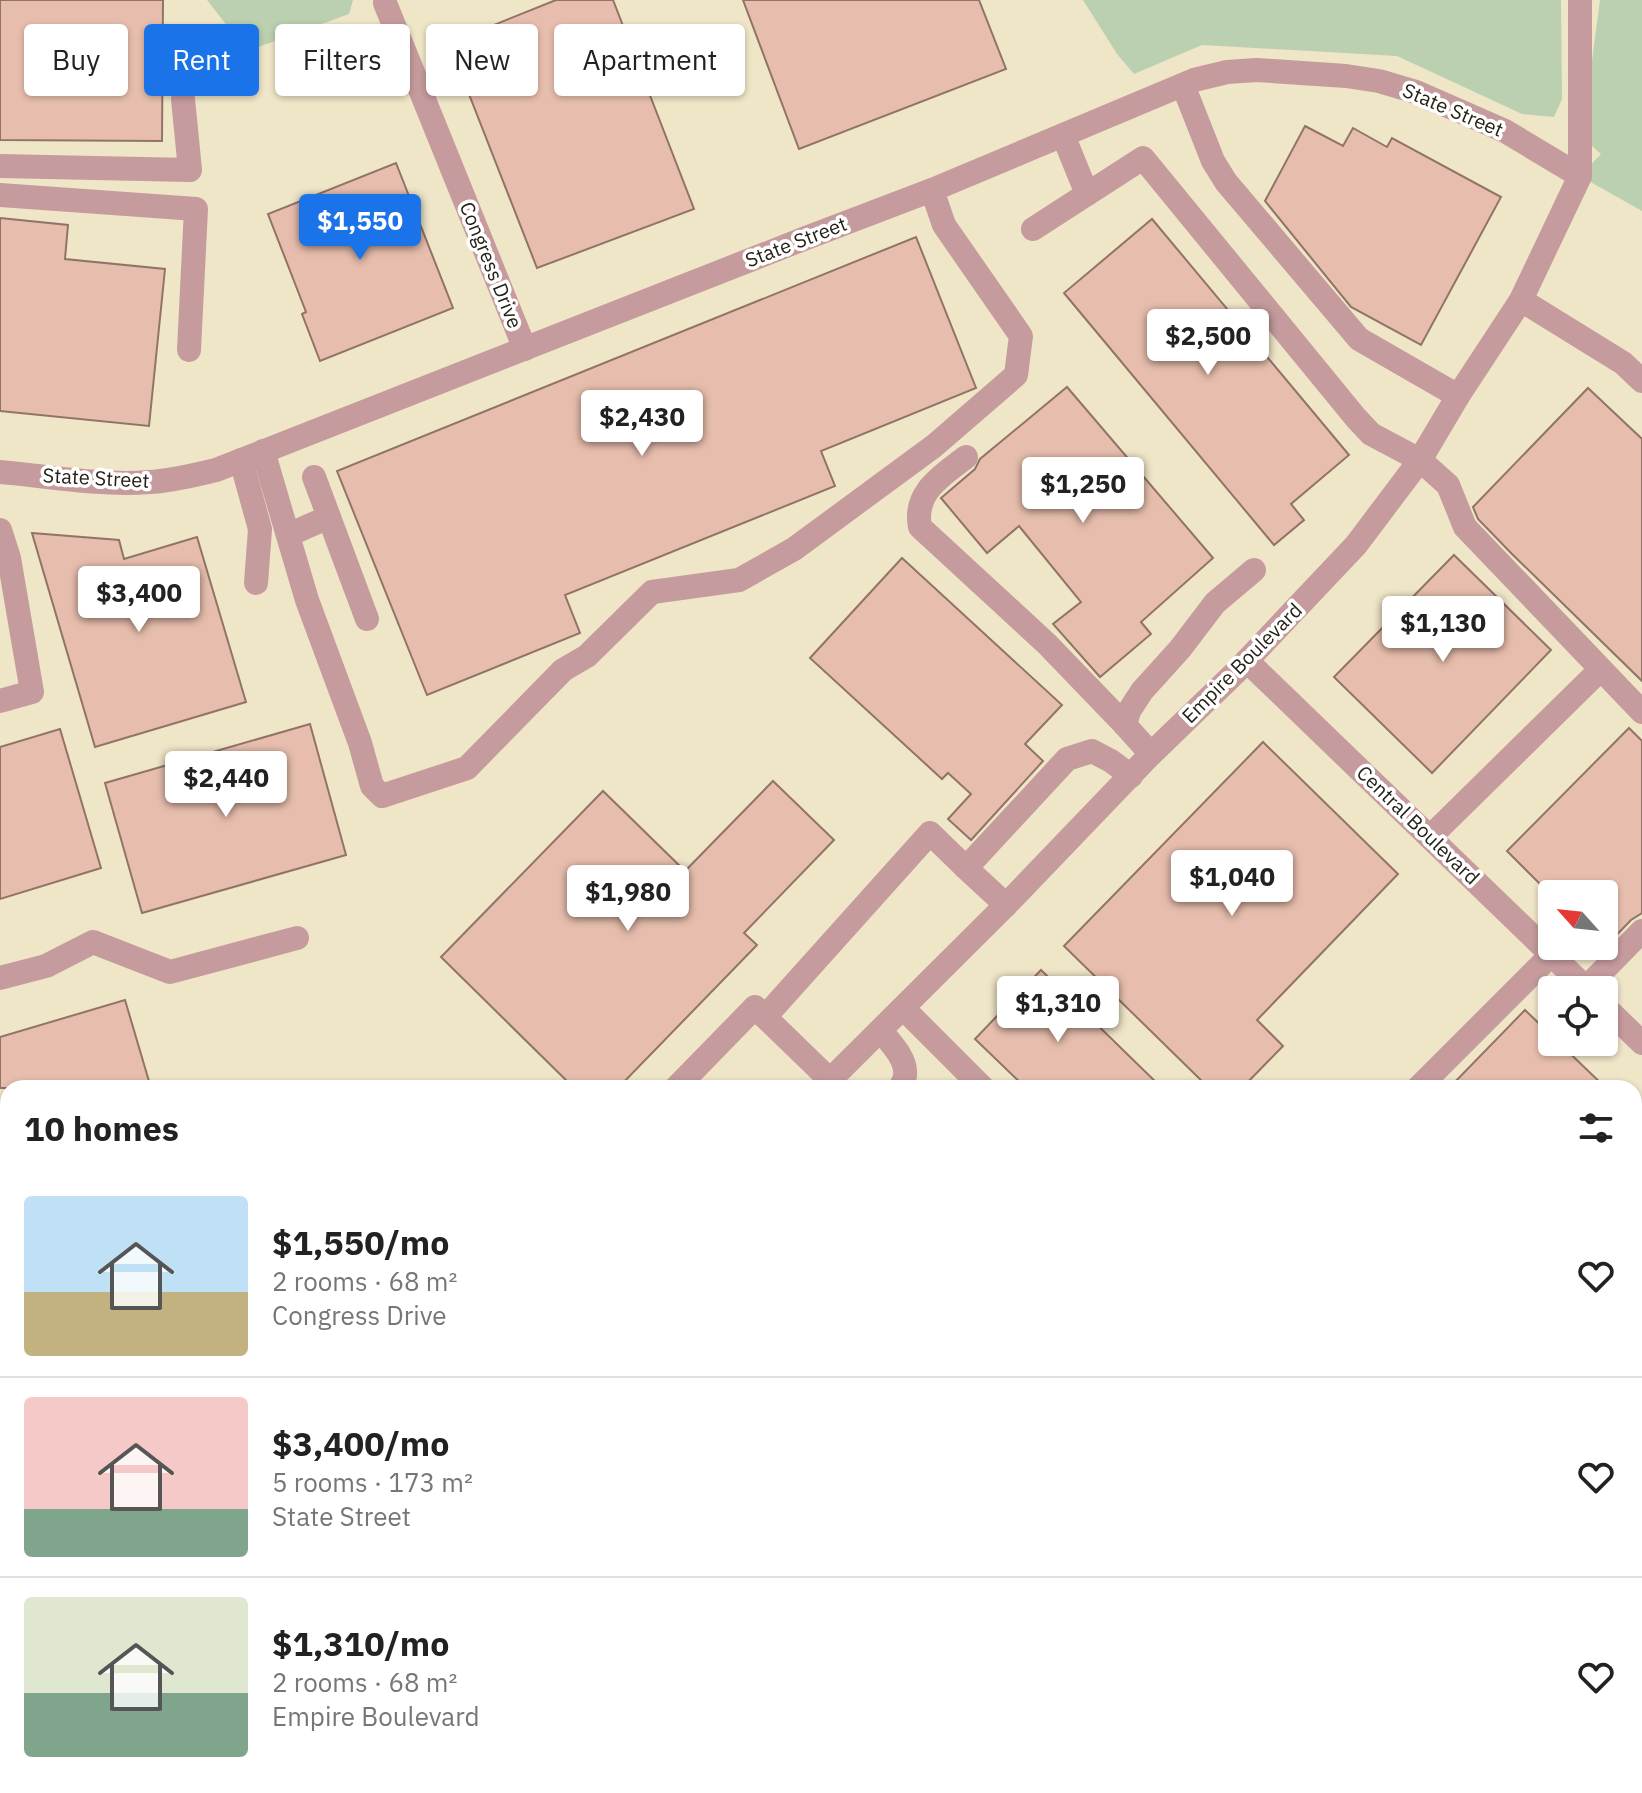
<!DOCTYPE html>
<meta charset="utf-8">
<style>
:root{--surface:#fff;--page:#f6f6f6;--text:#222;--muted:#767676;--line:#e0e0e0;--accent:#1a73e8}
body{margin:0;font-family:"IBM Plex Sans",sans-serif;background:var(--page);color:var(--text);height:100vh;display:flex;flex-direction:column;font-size:30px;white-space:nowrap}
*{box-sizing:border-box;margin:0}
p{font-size:26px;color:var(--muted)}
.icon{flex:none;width:44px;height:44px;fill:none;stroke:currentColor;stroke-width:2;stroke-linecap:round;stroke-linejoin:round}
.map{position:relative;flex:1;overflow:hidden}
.sheet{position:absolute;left:0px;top:1080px;width:1642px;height:714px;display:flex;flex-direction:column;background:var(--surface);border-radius:24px 24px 0 0;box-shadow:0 2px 6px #0004}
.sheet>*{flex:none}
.guide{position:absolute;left:24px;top:24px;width:800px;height:72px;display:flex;gap:16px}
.needle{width:52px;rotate:297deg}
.buttons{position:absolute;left:1538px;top:880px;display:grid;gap:16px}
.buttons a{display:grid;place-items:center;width:80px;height:80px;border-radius:8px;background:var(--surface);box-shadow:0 2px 6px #0004;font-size:40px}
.price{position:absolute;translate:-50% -68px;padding:0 18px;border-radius:8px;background:#fff;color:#222;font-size:26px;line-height:52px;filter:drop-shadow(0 2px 4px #0008)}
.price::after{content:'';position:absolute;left:50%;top:48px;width:24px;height:18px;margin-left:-12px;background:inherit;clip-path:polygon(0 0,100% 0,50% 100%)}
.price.current{background:var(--accent);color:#fff}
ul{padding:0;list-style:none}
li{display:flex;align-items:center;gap:24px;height:200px;padding:0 24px}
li+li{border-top:2px solid var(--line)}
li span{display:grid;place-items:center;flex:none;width:224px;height:160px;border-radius:8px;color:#555}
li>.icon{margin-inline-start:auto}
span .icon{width:96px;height:96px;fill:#fffc;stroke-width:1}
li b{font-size:34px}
h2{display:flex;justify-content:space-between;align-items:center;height:96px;padding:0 24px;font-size:34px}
.pill{padding:0 28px;border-radius:8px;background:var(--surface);box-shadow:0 2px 6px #0004;font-size:28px;line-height:72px}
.pill.current{background:var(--accent);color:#fff}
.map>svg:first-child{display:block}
</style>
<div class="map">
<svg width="1642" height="1793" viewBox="0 0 1642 1793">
<rect width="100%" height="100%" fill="#efe5c7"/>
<g fill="#bbd0b0">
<path d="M207 0H353L349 14 247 51Z"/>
<path d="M1083 0H1561L1562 99 1554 117 1522 114 1397 56 1202 45 1134 74 1117 54Z"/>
<path d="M1600 0H1642V211L1580 176 1601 154 1582 137Z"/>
</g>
<g fill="#e7bead" stroke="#917468" stroke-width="2">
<path d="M0 0H163L162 141 0 140Z"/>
<path d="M556 0H613L694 209 537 268 449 43Z"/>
<path d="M743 0H979L1006 69 799 149Z"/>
<path d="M1305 126 1343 146 1353 128 1387 147 1392 138 1501 197 1421 345 1351 307 1265 201Z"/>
<path d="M396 163 453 308 320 361 302 314 306 312 268 214Z"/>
<path d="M0 218 68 225 65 259 165 269 149 426 0 411Z"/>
<path d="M1152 219 1349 455 1291 504 1304 520 1274 545 1064 293Z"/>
<path d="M916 237 976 388 821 451 835 486 565 595 580 633 427 695 337 471Z"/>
<path d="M1067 387 1213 558 1141 622 1151 634 1100 677 1053 624 1081 602 1019 526 987 553 941 498 975 469 980 459Z"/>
<path d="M1588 388 1642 439V681L1512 554 1478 519 1473 507Z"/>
<path d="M32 533 119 540 124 559 197 537 246 702 95 747Z"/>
<path d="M1454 555 1551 650 1432 773 1334 677Z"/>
<path d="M902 558 1062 705 1025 744 1043 761 971 840 948 819 971 794 948 773 942 779 810 658Z"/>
<path d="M310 724 346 855 142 913 105 783Z"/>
<path d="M1629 728 1642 741V913L1631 920 1604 948V894H1550L1507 851Z"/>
<path d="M60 729 101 868 0 899V747Z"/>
<path d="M1263 742 1398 874 1257 1020 1283 1046 1242 1088H1209L1064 946Z"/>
<path d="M773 781 834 840 744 933 757 945 618 1088H574L441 957 603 791 685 871Z"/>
<path d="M1041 970 1162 1088H1026L975 1039Z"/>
<path d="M125 1000 151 1088H0V1037Z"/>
<path d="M1525 1010 1552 1036V1042H1558L1606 1088H1449Z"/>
</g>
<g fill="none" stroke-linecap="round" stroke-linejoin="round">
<g stroke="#c59b9d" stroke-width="24">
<path d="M385 3 525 349"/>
<path d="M1183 85 1213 161 1226 182 1359 339 1458 396"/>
<path d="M1063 135 1087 194"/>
<path d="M0 166 190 170 183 99"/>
<path d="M0 195 196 209 189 350"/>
<path d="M1033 229 1143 158 1356 418 1371 434 1420 460 1448 485 1465 527 1642 712"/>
<path d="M1521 300 1623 363 1642 381"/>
<path d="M263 451 307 600 360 743 372 786 382 796 467 768 563 670 587 656 652 592 739 580 794 549 934 446 1016 375 1021 336 944 225 932 190"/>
<path d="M966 457C942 476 913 492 920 527L1047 644 1125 725"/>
<path d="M241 460 260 529 256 583"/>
<path d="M0 472C47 476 102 486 149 482 172 481 194 475 216 470L806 238 932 190 1194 80 1227 72 1257 70 1346 76 1379 81 1416 92 1505 131 1580 176"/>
<path d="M314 477 367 619"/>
<path d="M0 530 9 558 32 692 0 701"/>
<path d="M288 535 329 517"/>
<path d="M1247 661 1588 990"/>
<path d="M1151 754 1125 725 1129 711 1142 691 1180 649 1215 603 1254 570"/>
<path d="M1430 837 1600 670"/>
<path d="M1006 905 966 868 1067 759 1092 751 1111 761 1131 776"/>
<path d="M0 978 46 966 93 942 170 972 297 938"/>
<path d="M1586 988 1642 931"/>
<path d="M1604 1006 1642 1043"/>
<path d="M903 1008 983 1088"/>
<path d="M881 1031C890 1042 907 1059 905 1075 905 1079 902 1084 900 1088"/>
<path d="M830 1080 765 1017 930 833 966 868"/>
<path d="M676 1088 755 1007 765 1017"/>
<path d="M822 1088 1006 905 1151 754 1237 671 1356 545 1420 460 1458 396 1521 300 1580 176V0"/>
<path d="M1418 1088 1551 955"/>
<path d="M1634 1155 1642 1149"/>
<path d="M1634 1203 1642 1201"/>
<path d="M1634 1625 1642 1616"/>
<path d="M399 1786 405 1793"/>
<path d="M52 1793 59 1786"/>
</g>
<g stroke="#a45b61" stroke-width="24">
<path d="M342 1786 349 1793"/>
<path d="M132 1793 139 1786"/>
</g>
</g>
<g text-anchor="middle" stroke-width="7" stroke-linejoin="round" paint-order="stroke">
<g font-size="20" fill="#252116" stroke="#fff">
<text transform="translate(1453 110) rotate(23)" y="7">State Street</text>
<text transform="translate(796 242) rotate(-21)" y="7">State Street</text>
<text transform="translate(491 265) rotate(68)" y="7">Congress Drive</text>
<text transform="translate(96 478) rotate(3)" y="7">State Street</text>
<text transform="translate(1242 663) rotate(-45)" y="7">Empire Boulevard</text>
<text transform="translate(1418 825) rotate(44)" y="7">Central Boulevard</text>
</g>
</g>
</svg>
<div class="buttons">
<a><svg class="needle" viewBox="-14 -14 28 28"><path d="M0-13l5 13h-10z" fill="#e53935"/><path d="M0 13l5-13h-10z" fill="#767676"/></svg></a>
<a><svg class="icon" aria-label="locate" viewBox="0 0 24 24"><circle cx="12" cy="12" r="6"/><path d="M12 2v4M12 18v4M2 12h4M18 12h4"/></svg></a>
</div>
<b class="price current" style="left:360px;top:262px">$1,550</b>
<b class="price" style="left:1208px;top:377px">$2,500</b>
<b class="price" style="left:642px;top:458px">$2,430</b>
<b class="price" style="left:1083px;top:525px">$1,250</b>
<b class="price" style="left:139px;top:634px">$3,400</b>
<b class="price" style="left:1443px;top:664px">$1,130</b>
<b class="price" style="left:226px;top:819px">$2,440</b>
<b class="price" style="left:1232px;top:918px">$1,040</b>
<b class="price" style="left:628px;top:933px">$1,980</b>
<b class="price" style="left:1058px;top:1044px">$1,310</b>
<div class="guide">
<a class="pill">Buy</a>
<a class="pill current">Rent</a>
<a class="pill">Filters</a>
<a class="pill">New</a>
<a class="pill">Apartment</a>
</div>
<section class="sheet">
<h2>10 homes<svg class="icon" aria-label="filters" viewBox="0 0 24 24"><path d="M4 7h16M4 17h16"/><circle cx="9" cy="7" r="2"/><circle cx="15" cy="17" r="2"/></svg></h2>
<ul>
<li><span style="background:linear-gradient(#bfe0f5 60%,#c2b280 0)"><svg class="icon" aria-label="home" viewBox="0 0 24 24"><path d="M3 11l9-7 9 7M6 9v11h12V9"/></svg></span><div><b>$1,550/mo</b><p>2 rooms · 68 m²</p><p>Congress Drive</p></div><svg class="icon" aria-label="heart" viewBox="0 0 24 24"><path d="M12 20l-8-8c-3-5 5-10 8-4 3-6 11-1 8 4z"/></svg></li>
<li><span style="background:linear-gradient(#f6c9c9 70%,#7fa58c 0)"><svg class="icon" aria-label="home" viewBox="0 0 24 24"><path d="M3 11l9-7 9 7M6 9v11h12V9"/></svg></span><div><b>$3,400/mo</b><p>5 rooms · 173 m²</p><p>State Street</p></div><svg class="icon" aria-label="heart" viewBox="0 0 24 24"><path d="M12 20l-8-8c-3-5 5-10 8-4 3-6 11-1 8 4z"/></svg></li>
<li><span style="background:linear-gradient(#dfe7d0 60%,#7fa58c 0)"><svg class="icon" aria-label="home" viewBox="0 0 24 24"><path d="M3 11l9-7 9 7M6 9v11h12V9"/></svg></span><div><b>$1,310/mo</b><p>2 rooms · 68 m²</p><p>Empire Boulevard</p></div><svg class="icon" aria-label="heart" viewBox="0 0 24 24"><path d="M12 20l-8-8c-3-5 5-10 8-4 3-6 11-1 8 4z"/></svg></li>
</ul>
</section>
</div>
